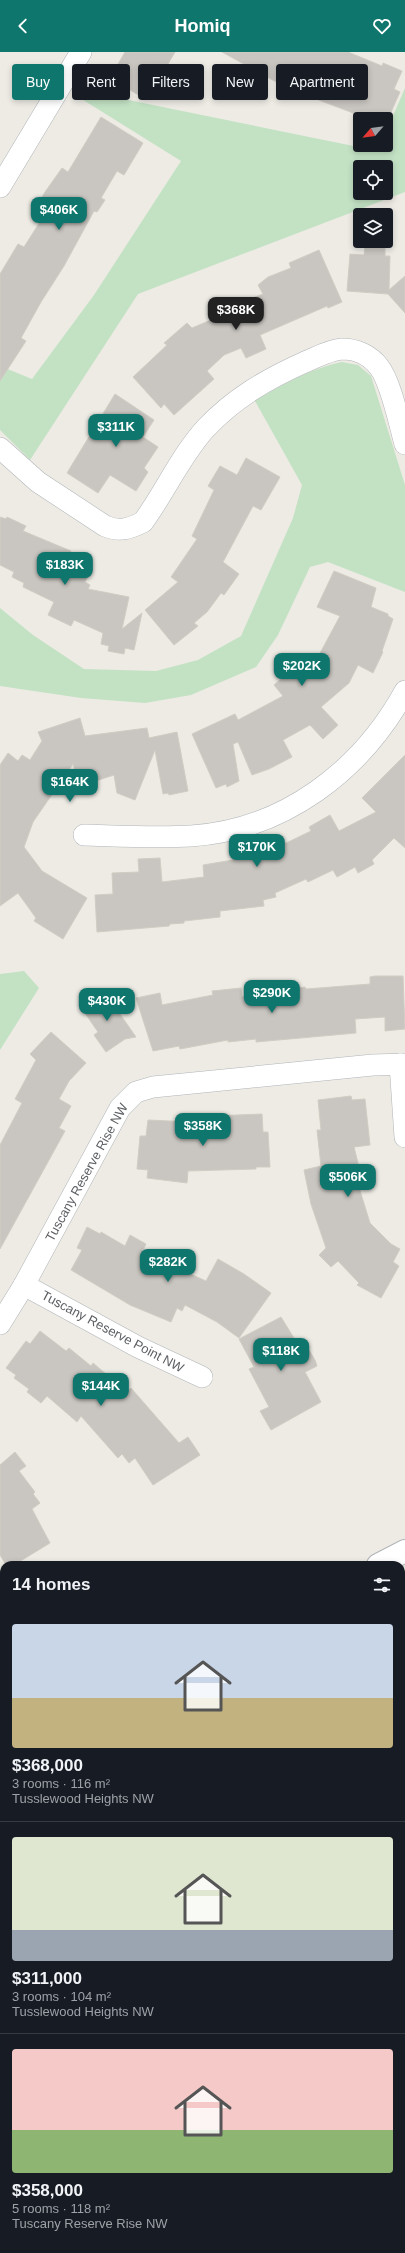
<!DOCTYPE html>
<meta charset="utf-8">
<style>
:root{--surface:#171b24;--page:#20242c;--text:#f1f3f6;--muted:#9ea1a6;--line:#363941;--accent:#0f766e}
body{margin:0;font-family:Helvetica,sans-serif;background:var(--page);color:var(--text);height:100vh;display:flex;flex-direction:column;font-size:15px;white-space:nowrap}
*{box-sizing:border-box;margin:0}
p{font-size:13px;color:var(--muted)}
.icon{flex:none;width:22px;height:22px;fill:none;stroke:currentColor;stroke-width:2;stroke-linecap:round;stroke-linejoin:round}
.map{position:relative;flex:1;overflow:hidden}
.side{position:absolute;left:0px;top:1509px;width:405px;height:692px;display:flex;flex-direction:column;background:var(--surface);border-radius:12px 12px 0 0;box-shadow:0 2px 6px #0003}
.side>*{flex:none}
.top-card{position:absolute;left:12px;top:12px;width:381px;height:36px;display:flex;gap:8px}
.needle{width:26px;rotate:242deg}
.buttons{position:absolute;left:353px;top:60px;display:grid;gap:8px}
.buttons a{display:grid;place-items:center;width:40px;height:40px;border-radius:4px;background:var(--surface);box-shadow:0 2px 6px #0003;font-size:20px}
.price{position:absolute;translate:-50% -34px;padding:0 9px;border-radius:8px;background:var(--accent);color:#fff;font-size:13px;line-height:26px;filter:drop-shadow(0 1px 2px #0008)}
.price::after{content:'';position:absolute;left:50%;top:24px;width:12px;height:9px;margin-left:-6px;background:inherit;clip-path:polygon(0 0,100% 0,50% 100%)}
.price.active{background:#222;color:#fff}
ul{padding:0;list-style:none}
li{display:grid;align-content:center;gap:8px;height:212px;padding:0 12px}
li+li{border-top:1px solid var(--line)}
li span{display:grid;place-items:center;height:124px;border-radius:4px;color:#555}
li>.icon{margin-inline-start:auto}
span .icon{width:72px;height:72px;fill:#fffc;stroke-width:1}
li b{font-size:17px}
h2{display:flex;justify-content:space-between;align-items:center;height:48px;padding:0 12px;font-size:17px}
.chip{padding:0 14px;border-radius:4px;background:var(--surface);box-shadow:0 2px 6px #0003;font-size:14px;line-height:36px}
.chip.active{background:var(--accent);color:#fff}
header{display:flex;justify-content:space-between;align-items:center;height:52px;padding:0 12px;background:var(--accent);color:#fff;font-size:18px;font-weight:700}
.map>svg:first-child{display:block}
</style>
<header><svg class="icon" aria-label="back" viewBox="0 0 24 24"><path d="M15 5l-7 7 7 7"/></svg>Homiq<svg class="icon" aria-label="heart" viewBox="0 0 24 24"><path d="M12 20l-8-8c-3-5 5-10 8-4 3-6 11-1 8 4z"/></svg></header>
<div class="map">
<svg width="405" height="2201" viewBox="0 0 405 2201">
<rect width="100%" height="100%" fill="#edebe4"/>
<g fill="#c3e2c4" fill-rule="evenodd">
<path d="M405 36V140L138 242 30 408 0 378V314L32 327 94 243 181 109 80 46 84 39 378 99 380 93H386V80ZM360 115H386V141H360Z"/>
<path d="M342 310 358 313 371 324 405 433V540L328 510 310 515 278 583 256 615 191 643 145 651 81 646 0 634V556L33 583 84 617 156 619 198 608 241 584 293 466 302 433 255 349C281 333 312 316 342 310Z"/>
<path d="M24 919 39 936 0 998V922Z"/>
</g>
<g fill="#c9c6c1" stroke="#d1cdc3">
<path d="M125 0H175L147 48 110 26Z"/>
<path d="M222 0H348L382 14 383 11 402 19 394 37 400 40 388 67H369L287 36Z"/>
<path d="M101 65 143 91 124 123 117 119 101 146 105 148 97 160 94 159 64 214 41 250 21 286 26 289 0 329V222L18 192 24 195 45 162 36 156 45 140 62 116 68 120Z"/>
<path d="M373 191 385 194V204H390L389 238 405 224V261L388 242 347 239 350 202 364 203 365 193Z"/>
<path d="M319 198 342 250 328 256 327 254 260 283 266 297 246 306 241 296 224 303 207 319 214 327 174 363 164 352 161 356 133 325 167 293 164 291 187 271 192 276 218 265 214 256 233 247 235 253 263 242 258 233 268 225 291 216 289 211Z"/>
<path d="M115 342 154 368 143 385 158 395 144 416 148 420 136 439 110 423 98 441 67 421Z"/>
<path d="M246 406 280 425 261 458 253 454 223 510 239 522 224 543 221 541 207 560 194 571 198 574 174 593 145 558 178 530 171 525 197 487 192 484 214 438 208 434 220 414 237 423Z"/>
<path d="M0 465 6 467 7 465 26 474 23 479 71 499 66 509 90 520 85 530 90 533 88 537 129 545 122 577 142 561 134 598 125 596 124 602 108 599 109 594 101 592 103 581 74 568 71 574 48 563 54 550 23 535 24 531 12 525 14 520 0 513Z"/>
<path d="M334 519 376 536 371 555 388 562V564L393 567 382 599 383 600 373 621 358 613 349 631 321 655 338 673 323 687 310 673 283 688 292 705 269 717 252 723 238 690 233 692 239 729 227 735 226 732 216 736 192 682 235 662 238 668 283 644 274 633 292 617 289 614 301 603 312 616 340 564 317 555Z"/>
<path d="M80 666 85 684 147 676 149 686 177 680 188 739 169 743 168 741 163 742 155 698 135 748 117 741 114 723 80 734 73 712 33 770 24 795 42 819 87 846 63 887 34 869 36 866 18 841 0 854V713L8 701 18 709 22 703 30 708 42 689 38 680Z"/>
<path d="M405 703V796L394 786 372 808 374 812 358 821 355 815 337 825 333 818 308 830 306 827 275 841 276 845 263 848 264 854 220 859V865L184 869V871L170 872 169 874 97 880 95 843 113 842 112 821 139 820 138 807 160 806 162 830 204 825 203 813 233 808 232 806 252 802 254 811 284 797 282 793 311 779 309 775 330 763 339 779 376 760 362 746Z"/>
<path d="M375 924H403L405 977 385 979V965L355 967 356 981 256 990V987L228 990V988L180 997 179 994 153 999 136 946 160 941 162 953 213 943 212 939 241 936 242 945 291 940V937L305 935 306 937 370 932V925Z"/>
<path d="M104 939 136 985 125 987 106 1000 94 983 98 980 80 954Z"/>
<path d="M51 980 86 1011 69 1029 59 1047 71 1054 59 1076 65 1079 0 1197V1093L22 1051 15 1047 36 1008 30 1002Z"/>
<path d="M351 1044 352 1048 365 1047 370 1093 354 1095 363 1131 358 1132 370 1171 391 1192 400 1197 393 1210 399 1214 381 1246 357 1233 359 1231 338 1209 331 1215 319 1203 326 1196 311 1152 304 1118 321 1114 317 1078H321L318 1048Z"/>
<path d="M262 1062 263 1080H268L270 1115H256V1117L188 1119 187 1131 147 1126 148 1118 137 1117 140 1084H146L148 1068 212 1071V1064Z"/>
<path d="M87 1175 100 1182 101 1180 125 1194 130 1183 146 1192 142 1200 206 1229 218 1207 244 1222 271 1241 239 1286 217 1270 185 1253 182 1259 177 1256 171 1270 130 1253 71 1218 82 1198 77 1196Z"/>
<path d="M281 1265 297 1291 303 1288 315 1308 317 1314 305 1320 321 1350 271 1378 260 1359 269 1355 249 1317 254 1315 239 1287Z"/>
<path d="M40 1279 66 1299 69 1296 91 1314 93 1311 127 1340 131 1336 179 1391 188 1385 200 1403 153 1433 135 1406 129 1411 122 1402 118 1406 81 1364 77 1370 47 1344 41 1351 27 1340 29 1337 14 1326 16 1323 6 1316 26 1289 30 1292Z"/>
<path d="M15 1400 26 1414 19 1419 35 1440 33 1442 40 1451 32 1457 50 1491 14 1513H6L0 1503V1413Z"/>
</g>
<g fill="none" stroke-linecap="round" stroke-linejoin="round">
<g stroke="#b1b4b8" stroke-width="22">
<g id="minor">
<path d="M0 135 81 0"/>
<path d="M0 396 38 430 105 474C119 480 129 477 143 470 165 440 180 405 205 377 234 346 267 327 305 310 317 305 329 298 342 297 356 297 370 303 379 315 391 330 399 371 405 392"/>
<path d="M84 783C120 784 156 786 191 784 284 778 361 719 405 639"/>
<path d="M400 1012 405 1085"/>
<path d="M24 1233 138 1295 202 1325"/>
<path d="M0 1272 24 1233 120 1056 136 1040 153 1035 373 1013 405 1012"/>
</g>
</g>
<g stroke="#b1b4b8" stroke-width="24">
<g id="tertiary">
<path d="M378 1513 405 1499"/>
<path d="M0 1704 4 1702"/>
<path d="M0 1741 4 1738"/>
</g>
</g>
<use href="#minor" stroke="#fff" stroke-width="21"/>
<use href="#tertiary" stroke="#fff" stroke-width="22"/>
</g>
<g text-anchor="middle" stroke-width="3.5" stroke-linejoin="round" paint-order="stroke">
<g font-size="13" fill="#5c5f63" stroke="#fff">
<text transform="translate(86 1120) rotate(-61)" y="5">Tuscany Reserve Rise NW</text>
<text transform="translate(113 1279) rotate(28)" y="5">Tuscany Reserve Point NW</text>
</g>
</g>
</svg>
<div class="buttons">
<a><svg class="needle" viewBox="-14 -14 28 28"><path d="M0-13l5 13h-10z" fill="#e53935"/><path d="M0 13l5-13h-10z" fill="#9ea1a6"/></svg></a>
<a><svg class="icon" aria-label="locate" viewBox="0 0 24 24"><circle cx="12" cy="12" r="6"/><path d="M12 2v4M12 18v4M2 12h4M18 12h4"/></svg></a>
<a><svg class="icon" aria-label="layers" viewBox="0 0 24 24"><path d="M12 4l9 5-9 5-9-5zM3 14l9 5 9-5"/></svg></a>
</div>
<b class="price" style="left:59px;top:179px">$406K</b>
<b class="price active" style="left:236px;top:279px">$368K</b>
<b class="price" style="left:116px;top:396px">$311K</b>
<b class="price" style="left:65px;top:534px">$183K</b>
<b class="price" style="left:302px;top:635px">$202K</b>
<b class="price" style="left:70px;top:751px">$164K</b>
<b class="price" style="left:257px;top:816px">$170K</b>
<b class="price" style="left:272px;top:962px">$290K</b>
<b class="price" style="left:107px;top:970px">$430K</b>
<b class="price" style="left:203px;top:1095px">$358K</b>
<b class="price" style="left:348px;top:1146px">$506K</b>
<b class="price" style="left:168px;top:1231px">$282K</b>
<b class="price" style="left:281px;top:1320px">$118K</b>
<b class="price" style="left:101px;top:1355px">$144K</b>
<div class="top-card">
<a class="chip active">Buy</a>
<a class="chip">Rent</a>
<a class="chip">Filters</a>
<a class="chip">New</a>
<a class="chip">Apartment</a>
</div>
<section class="side">
<h2>14 homes<svg class="icon" aria-label="filters" viewBox="0 0 24 24"><path d="M4 7h16M4 17h16"/><circle cx="9" cy="7" r="2"/><circle cx="15" cy="17" r="2"/></svg></h2>
<ul>
<li><span style="background:linear-gradient(#c9d6e8 60%,#c2b280 0)"><svg class="icon" aria-label="home" viewBox="0 0 24 24"><path d="M3 11l9-7 9 7M6 9v11h12V9"/></svg></span><div><b>$368,000</b><p>3 rooms · 116 m²</p><p>Tusslewood Heights NW</p></div></li>
<li><span style="background:linear-gradient(#dfe7d0 75%,#9aa5b1 0)"><svg class="icon" aria-label="home" viewBox="0 0 24 24"><path d="M3 11l9-7 9 7M6 9v11h12V9"/></svg></span><div><b>$311,000</b><p>3 rooms · 104 m²</p><p>Tusslewood Heights NW</p></div></li>
<li><span style="background:linear-gradient(#f6c9c9 65%,#8fb573 0)"><svg class="icon" aria-label="home" viewBox="0 0 24 24"><path d="M3 11l9-7 9 7M6 9v11h12V9"/></svg></span><div><b>$358,000</b><p>5 rooms · 118 m²</p><p>Tuscany Reserve Rise NW</p></div></li>
</ul>
</section>
</div>
